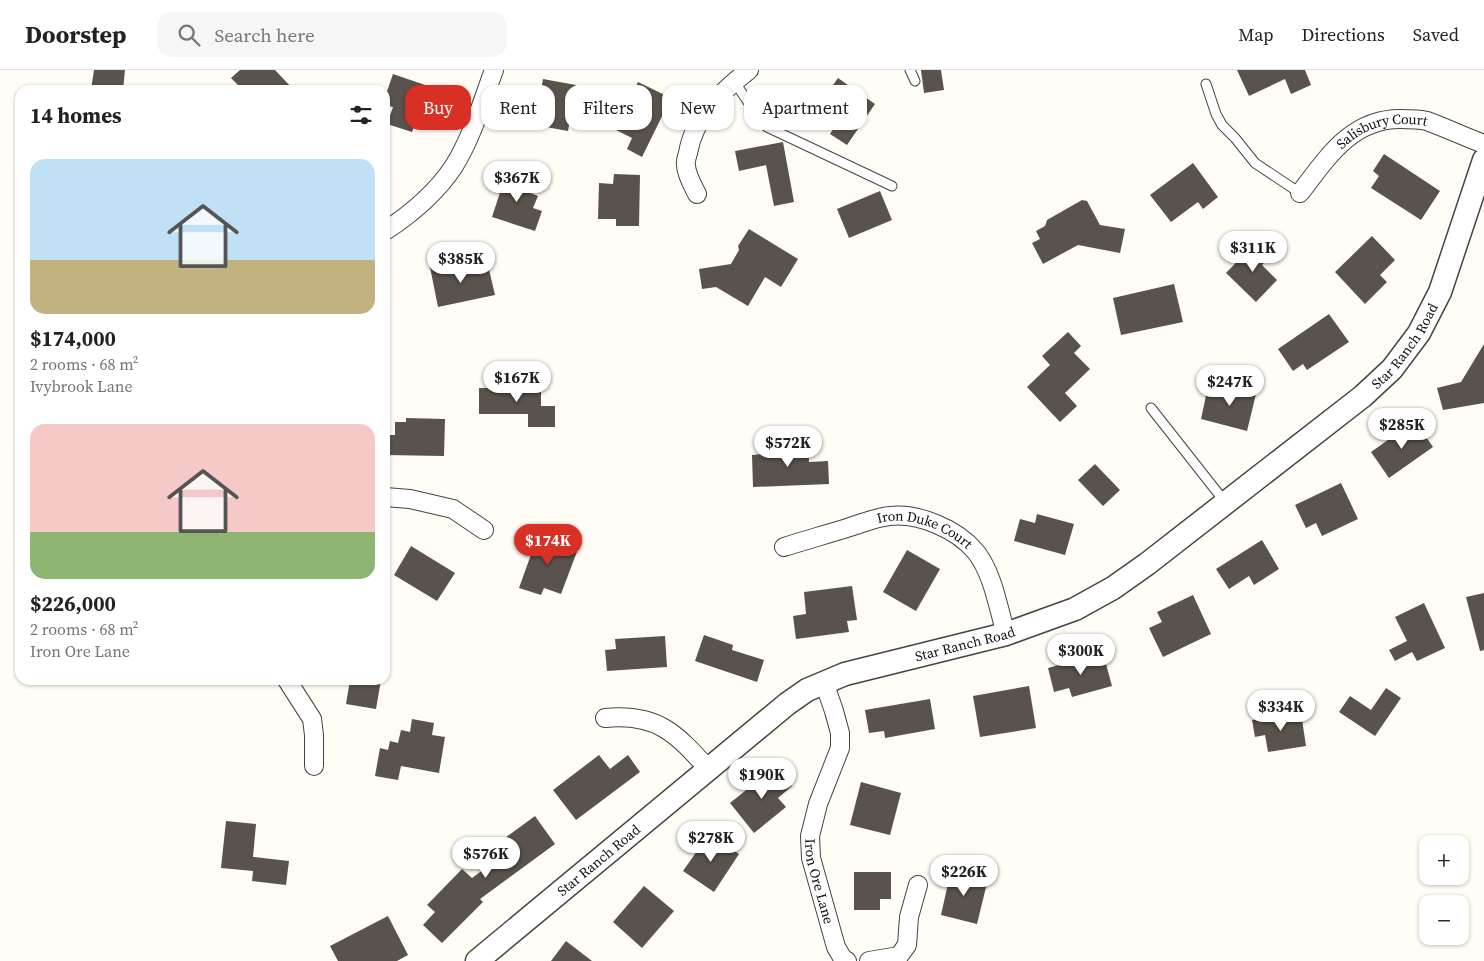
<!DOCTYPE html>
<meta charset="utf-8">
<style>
:root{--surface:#fff;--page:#f6f6f6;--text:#222;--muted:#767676;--line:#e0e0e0;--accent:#d93025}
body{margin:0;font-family:"Source Serif 4",serif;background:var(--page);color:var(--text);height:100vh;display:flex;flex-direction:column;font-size:19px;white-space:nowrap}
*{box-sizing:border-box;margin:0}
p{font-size:16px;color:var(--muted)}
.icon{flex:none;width:28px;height:28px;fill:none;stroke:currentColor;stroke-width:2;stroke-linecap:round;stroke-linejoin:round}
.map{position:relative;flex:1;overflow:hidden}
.sheet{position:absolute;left:15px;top:15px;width:375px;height:600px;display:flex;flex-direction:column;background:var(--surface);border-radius:15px;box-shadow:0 1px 4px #0004}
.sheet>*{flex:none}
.guide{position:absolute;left:405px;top:15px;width:475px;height:45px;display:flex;gap:10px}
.fabs{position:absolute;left:1419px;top:765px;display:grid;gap:10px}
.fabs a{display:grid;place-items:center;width:50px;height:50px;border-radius:10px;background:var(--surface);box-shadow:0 1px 4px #0004;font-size:25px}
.price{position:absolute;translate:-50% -42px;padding:0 11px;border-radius:18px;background:#fff;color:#222;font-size:16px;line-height:32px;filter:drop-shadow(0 1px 2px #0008)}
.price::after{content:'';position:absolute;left:50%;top:30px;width:15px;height:11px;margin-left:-8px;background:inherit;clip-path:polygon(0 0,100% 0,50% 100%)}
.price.active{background:var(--accent);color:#fff}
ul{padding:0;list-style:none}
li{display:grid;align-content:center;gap:10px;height:265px;padding:0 15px}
li span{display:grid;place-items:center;height:155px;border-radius:15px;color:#555}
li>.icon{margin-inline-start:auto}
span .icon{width:90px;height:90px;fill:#fffc;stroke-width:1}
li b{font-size:21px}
h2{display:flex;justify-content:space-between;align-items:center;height:60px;padding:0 15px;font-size:21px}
.pill{padding:0 18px;border-radius:15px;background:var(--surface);box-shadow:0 1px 4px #0004;font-size:18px;line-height:45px}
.pill.active{background:var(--accent);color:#fff}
header{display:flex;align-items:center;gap:30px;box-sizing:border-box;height:70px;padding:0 25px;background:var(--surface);border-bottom:1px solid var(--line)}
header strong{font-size:24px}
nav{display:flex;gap:28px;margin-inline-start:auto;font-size:18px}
.search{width:350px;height:45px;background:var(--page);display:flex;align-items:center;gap:12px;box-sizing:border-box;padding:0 18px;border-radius:15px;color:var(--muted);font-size:19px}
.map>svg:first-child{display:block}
</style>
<header>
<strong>Doorstep</strong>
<div class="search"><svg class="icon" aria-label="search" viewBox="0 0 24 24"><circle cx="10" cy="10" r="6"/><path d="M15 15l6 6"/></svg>Search here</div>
<nav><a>Map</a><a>Directions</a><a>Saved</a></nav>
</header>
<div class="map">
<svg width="1484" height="891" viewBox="0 0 1484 891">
<rect width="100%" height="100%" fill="#fffdf5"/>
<g fill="#5a524d">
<path d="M94 0H125L123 20H91Z"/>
<path d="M240 0H275L294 20H243L231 8Z"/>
<path d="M921 0H941L944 20 924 23Z"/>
<path d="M1237 0H1305L1311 15 1291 24 1285 9 1249 26Z"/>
<path d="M393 4 428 16 412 62 387 54 393 37 385 35V27Z"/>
<path d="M838 8 875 34 847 75 830 64 837 53 816 39Z"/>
<path d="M543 9 576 15 568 61 535 55Z"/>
<path d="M638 12 671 28 642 87 627 79 632 68 614 59Z"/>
<path d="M783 72 794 132 774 136 766 95 739 101 735 81Z"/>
<path d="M1384 84 1440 121 1421 150 1371 118 1379 106 1373 101Z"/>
<path d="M1193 93 1218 127 1203 139 1198 132 1171 152 1150 125Z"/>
<path d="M507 101 530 109 525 121 538 126 533 138 542 141 535 161 492 147Z"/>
<path d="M614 104 640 105 639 156H616V149H598L599 113 613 114Z"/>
<path d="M880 121 892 150 849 168 837 139Z"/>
<path d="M1082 130 1087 131 1100 155 1125 159 1120 183 1078 175 1043 194 1032 173 1040 169 1036 161 1045 156 1047 150Z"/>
<path d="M749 159 798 189 781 217 765 207 748 236 716 217 702 219 699 199 731 194 739 180 738 176Z"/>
<path d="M1372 166 1395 190 1380 205 1387 212 1365 234 1335 202Z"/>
<path d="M1255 173 1270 187 1262 195 1277 210 1256 232 1226 203Z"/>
<path d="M450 193 452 202 488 195 495 225 438 237 430 197Z"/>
<path d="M1174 214 1183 252 1121 265 1113 228Z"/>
<path d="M1329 244 1349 272 1307 300 1303 294 1293 301 1278 279Z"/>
<path d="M1068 262 1081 276 1074 283 1090 299 1065 323 1077 336 1060 352 1027 317 1050 295 1042 286Z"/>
<path d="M1484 274V333L1443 340 1437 318 1461 312Z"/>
<path d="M508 307H528V318H541V336H555V357H528V344H479V318H508Z"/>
<path d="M1232 314 1257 320 1247 361 1201 349 1207 321 1229 326Z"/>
<path d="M406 348 445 349 444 386 385 385V365H395V352H406Z"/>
<path d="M1415 351 1433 377 1389 408 1371 382Z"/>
<path d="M808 376 809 392 828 391 829 414 753 417 752 385 763 384V378Z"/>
<path d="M1095 394 1120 420 1103 436 1078 410Z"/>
<path d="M1341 413 1358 449 1322 466 1316 453 1306 458 1295 435Z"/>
<path d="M1037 444 1074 454 1065 485 1014 471 1020 449 1035 453Z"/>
<path d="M538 465 578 479 561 524 544 518 541 525 519 518Z"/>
<path d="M1262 470 1279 499 1254 515 1249 506 1229 519 1216 499Z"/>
<path d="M411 476 455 503 437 531 394 505Z"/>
<path d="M907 480 940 499 916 541 883 522Z"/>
<path d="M852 516 857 550 847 551 849 562 796 569 793 546 806 544 804 522Z"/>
<path d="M1484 523V580L1480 581 1466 527Z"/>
<path d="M1193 525 1211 564 1163 587 1149 558 1162 552 1157 542Z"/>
<path d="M1424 533 1445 578 1417 591 1412 582 1395 591 1389 580 1407 571 1395 547Z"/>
<path d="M704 565 733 575 732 580 764 590 757 612 695 591Z"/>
<path d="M665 566 667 597 607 601 605 580 616 579 615 569Z"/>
<path d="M1103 583 1112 616 1072 627 1069 618 1054 622 1048 598Z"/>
<path d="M350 610H381L376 639 346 634Z"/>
<path d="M1029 616 1036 658 980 667 973 626Z"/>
<path d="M1386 618 1401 628 1375 666 1339 642 1350 626 1371 640Z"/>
<path d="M930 629 935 659 885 668 884 661 869 663 865 640Z"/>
<path d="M1301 643 1306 676 1268 682 1265 665 1255 667 1252 650Z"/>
<path d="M412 649 434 653 432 665 445 667 439 703 401 696 398 710 375 706 380 678 388 680 390 671 398 673 401 660 410 662Z"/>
<path d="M599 685 610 699 628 685 640 702 576 750 553 720Z"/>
<path d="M776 696 792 716 778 728 786 737 754 763 730 733Z"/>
<path d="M861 712 901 723 890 765 850 755Z"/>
<path d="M535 746 555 774 480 829 483 832 442 873 423 855 435 842 427 835 462 799 472 808 499 788 491 778Z"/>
<path d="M226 751 256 754 253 787 289 791 286 815 252 811 253 801 221 798Z"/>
<path d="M709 764 739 784 714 822 683 801Z"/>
<path d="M951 800 988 809 977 854 941 845Z"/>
<path d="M854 802H891V829H880V840H854Z"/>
<path d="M644 816 674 841 642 878 613 852Z"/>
<path d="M388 846 408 885 397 891H338L330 876Z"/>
<path d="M566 871 592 891H551Z"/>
</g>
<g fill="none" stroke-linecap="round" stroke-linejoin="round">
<g stroke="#444" stroke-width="11">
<g id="service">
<path d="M910 0 915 11"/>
<path d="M734 11 758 47 767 57 892 116"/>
<path d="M1206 14 1216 44 1222 55 1235 68 1255 93 1300 123"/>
<path d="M1151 338 1225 432"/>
</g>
</g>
<g stroke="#444" stroke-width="20">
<g id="minor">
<path id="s1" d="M1300 123C1327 88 1351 49 1400 49 1409 49 1419 49 1427 51 1446 58 1465 67 1484 74"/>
<path d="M697 124C693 116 686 104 686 95 685 91 687 87 688 83 694 47 721 22 749 0"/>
<path d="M385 161C411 144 437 122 454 96 472 67 482 32 494 0"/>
<path d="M385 427 410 429 453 439 484 460"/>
<path id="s2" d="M784 477C806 470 828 464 850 457 863 453 877 447 890 446 919 443 957 459 976 482 993 504 998 537 1006 564"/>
<path d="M287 610 312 649 314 665V696"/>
<path id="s3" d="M824 612 834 641 840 663V678L818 734 810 766 811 788 836 877 843 889 847 891"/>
<path d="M605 648C657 643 676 663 709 700"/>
<path d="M869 891 899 886 907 875 909 847 918 815"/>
</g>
</g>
<g stroke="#444" stroke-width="25">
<g id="tertiary">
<path id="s4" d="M477 891 787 634 807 620 845 604 1006 564 1075 539 1113 518 1147 494 1363 326 1392 299 1419 263 1440 222 1484 90"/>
</g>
</g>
<use href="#service" stroke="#fff" stroke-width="9"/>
<use href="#minor" stroke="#fff" stroke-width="18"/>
<use href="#tertiary" stroke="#fff" stroke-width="22"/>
</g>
<g text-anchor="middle" stroke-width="5" stroke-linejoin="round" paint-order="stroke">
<g font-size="14" fill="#111" stroke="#fff">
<text dy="5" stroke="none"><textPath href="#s1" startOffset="109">Salisbury Court</textPath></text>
<text dy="5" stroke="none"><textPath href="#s4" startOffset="1132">Star Ranch Road</textPath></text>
<text dy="5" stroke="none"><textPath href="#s2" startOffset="148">Iron Duke Court</textPath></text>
<text dy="5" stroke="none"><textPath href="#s4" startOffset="592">Star Ranch Road</textPath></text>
<text dy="5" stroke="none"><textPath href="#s4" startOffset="158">Star Ranch Road</textPath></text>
<text dy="5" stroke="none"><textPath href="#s3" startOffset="208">Iron Ore Lane</textPath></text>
</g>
</g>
</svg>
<div class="fabs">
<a>+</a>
<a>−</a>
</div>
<b class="price" style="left:517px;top:133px">$367K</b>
<b class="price" style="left:1253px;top:203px">$311K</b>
<b class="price" style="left:461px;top:214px">$385K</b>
<b class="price" style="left:517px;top:333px">$167K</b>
<b class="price" style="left:1230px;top:337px">$247K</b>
<b class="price" style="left:1402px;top:380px">$285K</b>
<b class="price" style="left:788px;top:398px">$572K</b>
<b class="price active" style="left:548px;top:496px">$174K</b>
<b class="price" style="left:1081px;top:606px">$300K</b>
<b class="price" style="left:1281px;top:662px">$334K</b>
<b class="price" style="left:762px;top:730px">$190K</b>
<b class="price" style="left:711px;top:793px">$278K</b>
<b class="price" style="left:486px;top:809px">$576K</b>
<b class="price" style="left:964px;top:827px">$226K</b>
<div class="guide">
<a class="pill active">Buy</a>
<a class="pill">Rent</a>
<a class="pill">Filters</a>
<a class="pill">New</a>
<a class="pill">Apartment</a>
</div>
<section class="sheet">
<h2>14 homes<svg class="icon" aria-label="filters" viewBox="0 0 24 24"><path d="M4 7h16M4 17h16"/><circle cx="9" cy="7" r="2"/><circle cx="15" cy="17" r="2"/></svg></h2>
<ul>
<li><span style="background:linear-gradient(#bfe0f5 65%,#c2b280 0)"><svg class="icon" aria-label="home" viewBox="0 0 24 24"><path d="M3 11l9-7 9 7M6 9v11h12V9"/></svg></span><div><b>$174,000</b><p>2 rooms · 68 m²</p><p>Ivybrook Lane</p></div></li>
<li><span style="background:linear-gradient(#f6c9c9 70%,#8fb573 0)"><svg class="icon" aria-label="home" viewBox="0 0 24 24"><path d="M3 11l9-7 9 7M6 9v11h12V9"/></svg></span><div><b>$226,000</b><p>2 rooms · 68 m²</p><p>Iron Ore Lane</p></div></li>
</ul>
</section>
</div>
